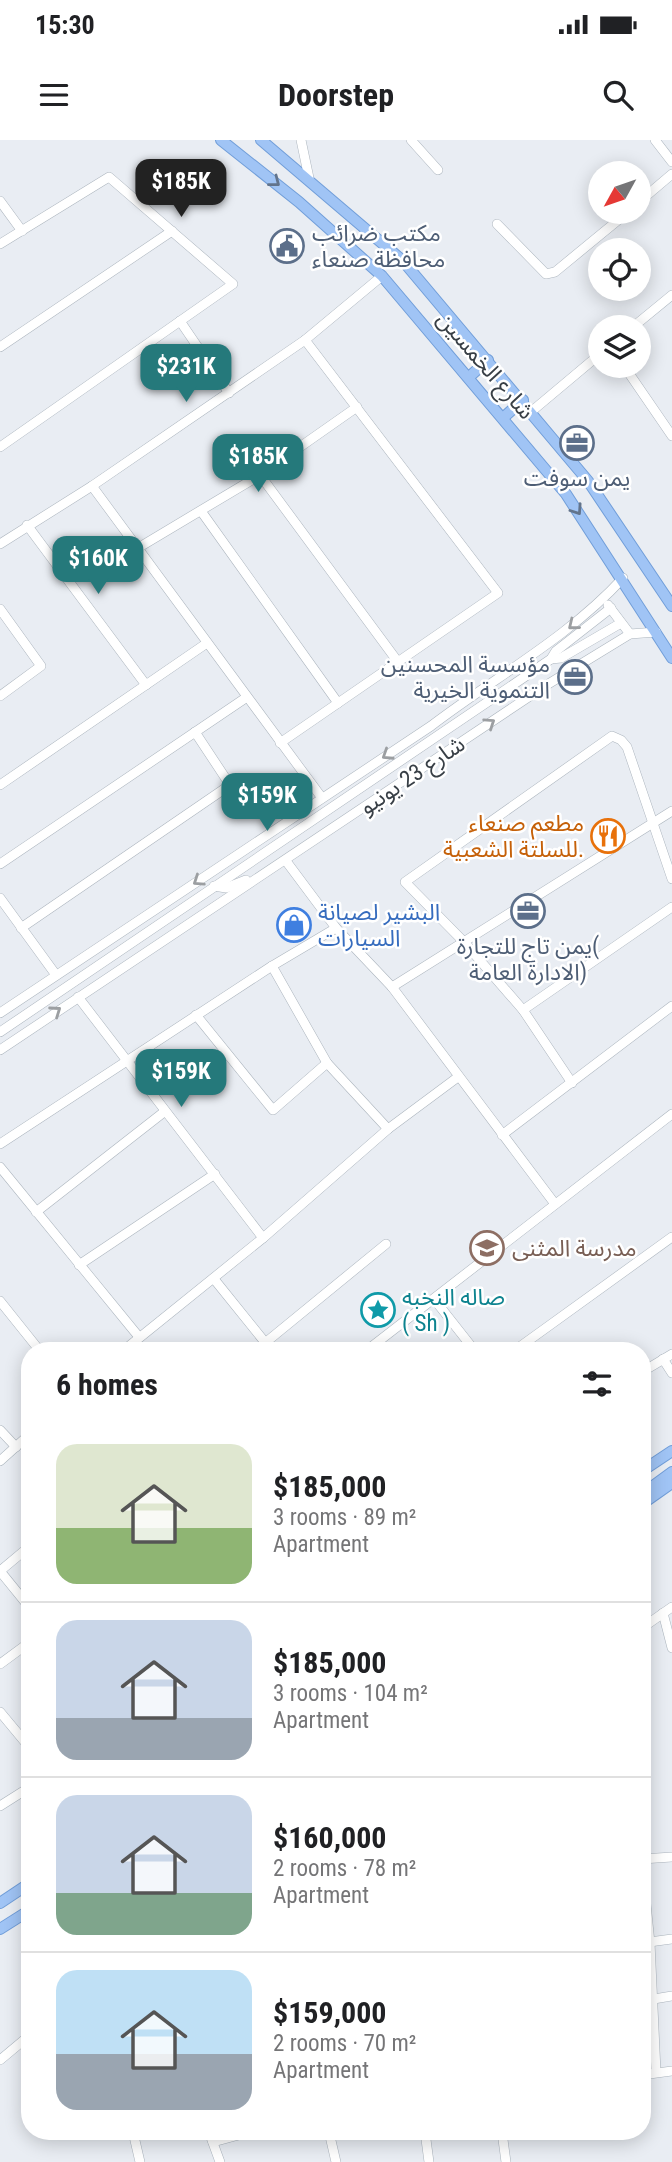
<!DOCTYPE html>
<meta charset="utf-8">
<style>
:root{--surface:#fff;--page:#f2f2f2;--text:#202124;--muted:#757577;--line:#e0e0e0;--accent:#25797b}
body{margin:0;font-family:"Roboto Condensed","Noto Sans Arabic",sans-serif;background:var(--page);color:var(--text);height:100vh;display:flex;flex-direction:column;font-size:26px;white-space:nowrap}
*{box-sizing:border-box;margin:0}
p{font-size:23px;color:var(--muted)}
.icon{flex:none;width:38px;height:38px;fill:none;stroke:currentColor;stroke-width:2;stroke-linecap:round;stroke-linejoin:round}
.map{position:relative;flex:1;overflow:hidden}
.sheet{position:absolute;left:21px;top:1202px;width:630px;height:798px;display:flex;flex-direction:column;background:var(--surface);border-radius:28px;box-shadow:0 4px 18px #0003}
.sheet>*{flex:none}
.needle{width:46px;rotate:230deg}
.fabs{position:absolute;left:588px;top:21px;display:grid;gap:14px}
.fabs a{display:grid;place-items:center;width:63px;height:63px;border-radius:50%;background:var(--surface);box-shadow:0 4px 18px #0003;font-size:35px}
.price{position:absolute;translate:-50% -60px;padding:0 16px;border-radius:14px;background:var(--accent);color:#fff;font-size:23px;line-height:46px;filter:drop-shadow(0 2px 4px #0008)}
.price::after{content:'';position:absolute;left:50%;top:42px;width:21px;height:16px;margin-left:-10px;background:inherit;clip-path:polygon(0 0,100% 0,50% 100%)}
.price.current{background:#222;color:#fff}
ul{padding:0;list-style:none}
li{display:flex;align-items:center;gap:21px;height:175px;padding:0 35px}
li+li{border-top:2px solid var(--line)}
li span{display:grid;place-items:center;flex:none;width:196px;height:140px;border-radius:21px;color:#555}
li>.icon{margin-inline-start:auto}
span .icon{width:84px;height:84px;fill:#fffc;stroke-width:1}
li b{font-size:30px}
h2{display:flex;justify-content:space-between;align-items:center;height:84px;padding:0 35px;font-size:30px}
.status{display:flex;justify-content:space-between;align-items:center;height:49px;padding:0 35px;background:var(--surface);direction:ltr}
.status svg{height:19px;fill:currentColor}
header{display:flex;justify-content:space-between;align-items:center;height:91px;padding:0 35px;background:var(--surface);font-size:32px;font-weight:700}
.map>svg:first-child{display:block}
</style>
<div class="status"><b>15:30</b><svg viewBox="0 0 49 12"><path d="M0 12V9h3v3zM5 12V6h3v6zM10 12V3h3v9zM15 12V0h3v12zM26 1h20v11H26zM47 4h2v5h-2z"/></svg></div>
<header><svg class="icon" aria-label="menu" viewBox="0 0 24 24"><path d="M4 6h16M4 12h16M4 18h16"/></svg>Doorstep<svg class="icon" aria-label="search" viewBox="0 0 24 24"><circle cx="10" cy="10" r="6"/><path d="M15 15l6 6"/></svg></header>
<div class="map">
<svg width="672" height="2022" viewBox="0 0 672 2022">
<rect width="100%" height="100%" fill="#e9edf3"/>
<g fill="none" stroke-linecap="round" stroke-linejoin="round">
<g stroke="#acb5be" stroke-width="10">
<g id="minor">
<path d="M301 0 309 38"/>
<path d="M411 0 438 30"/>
<path d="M655 0 672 22"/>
<path d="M0 61 22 91"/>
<path d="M639 62 672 34"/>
<path d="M497 84 546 134 555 132 628 72"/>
<path d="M0 104 109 37 233 144 0 307"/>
<path d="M180 181 229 253"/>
<path d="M633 187 672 155"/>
<path d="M0 207 172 91"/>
<path d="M624 226 672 296"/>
<path d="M532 271 600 214"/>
<path d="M260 335 398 522"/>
<path d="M92 346 322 658"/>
<path d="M201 371 338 563"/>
<path d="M27 385 146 545"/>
<path d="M0 404 92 346 305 200 382 136"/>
<path d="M138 408 260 335 357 267"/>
<path d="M608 465 630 494"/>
<path d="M0 469 41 526 0 556"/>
<path d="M551 519 561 518 621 483"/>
<path d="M280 603 498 453 305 200"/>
<path d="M0 645 207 503"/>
<path d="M286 721 336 788 392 847 555 1064"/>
<path d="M0 724 247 557"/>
<path d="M214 746 226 748 246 740"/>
<path d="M0 758 56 835"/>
<path d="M21 788 230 645 195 592"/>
<path d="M272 826 327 923 388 989"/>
<path d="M392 847 672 671"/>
<path d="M78 857 263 1098"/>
<path d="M523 870 672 767"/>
<path d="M0 873 431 586C495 537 568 498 623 438"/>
<path d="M196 875 273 970 327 923"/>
<path d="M0 892 551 519 556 511 611 468"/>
<path d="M0 910 545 546 630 494 656 492"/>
<path d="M572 943 523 870 464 802 405 742 612 596 621 600 627 607 672 739"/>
<path d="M502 995 672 866"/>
<path d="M0 1004 272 826 336 788"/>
<path d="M0 1027 139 1197"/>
<path d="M36 1072 164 972"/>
<path d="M79 1125 215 1034"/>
<path d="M214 1139 272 1211"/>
<path d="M434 1159 475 1211"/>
<path d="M0 1161 40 1211"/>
<path d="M265 1203 386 1104"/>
<path d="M123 1211 263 1098 388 989 458 937"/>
<path d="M366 1211 672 974"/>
<path d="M514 1211 672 1097"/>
<path d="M663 1219 672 1233"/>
<path d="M642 1232 672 1214"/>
<path d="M0 1290 16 1307"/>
<path d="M0 1321 30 1294"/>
<path d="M0 1431 30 1468"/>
<path d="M0 1431 30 1406"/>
<path d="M663 1473 672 1508"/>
<path d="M642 1488 672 1467"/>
<path d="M0 1524 30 1502"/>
<path d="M0 1572 30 1608"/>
<path d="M0 1666 30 1647"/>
<path d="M642 1719 672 1717"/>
<path d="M642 1725 650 1803 656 1932"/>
<path d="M642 1803 672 1799"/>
<path d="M642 1861 672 1856"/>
<path d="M0 1920 30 1895"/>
<path d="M642 1935 672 1931"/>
<path d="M133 1992 140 2022"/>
<path d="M209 1992 220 2022"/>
<path d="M329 1992 336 2022"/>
<path d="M425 1992 429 2022"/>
<path d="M502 1992 506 2022"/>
<path d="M213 2002 250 1992"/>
</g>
</g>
<g stroke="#719ed9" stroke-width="12">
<g id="major">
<path d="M221 0 299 62 382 136 566 354 672 518"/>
<path d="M261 0 403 121 588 341 672 466"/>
<path d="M469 237 488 220"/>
<path d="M504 277 523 260"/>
<path d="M642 1331 672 1311"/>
<path d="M642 1354 672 1332"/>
<path d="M642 1364 672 1343"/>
<path d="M0 1763 30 1743"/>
<path d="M0 1789 30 1770"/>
</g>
</g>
<use href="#minor" stroke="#fff" stroke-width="9"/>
<use href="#major" stroke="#a0c4f5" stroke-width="10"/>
</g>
<defs><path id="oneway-chevron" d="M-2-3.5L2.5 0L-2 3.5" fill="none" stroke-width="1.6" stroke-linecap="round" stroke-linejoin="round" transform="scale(1.75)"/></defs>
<g stroke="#62748c">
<use href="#oneway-chevron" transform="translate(275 42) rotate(38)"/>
<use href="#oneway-chevron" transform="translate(577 370) rotate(56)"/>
</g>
<g stroke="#9c9fa2">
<use href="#oneway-chevron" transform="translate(573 485) rotate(141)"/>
<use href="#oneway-chevron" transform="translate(490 583) rotate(-34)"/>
<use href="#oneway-chevron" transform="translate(387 615) rotate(147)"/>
<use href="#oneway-chevron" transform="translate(198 741) rotate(146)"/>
<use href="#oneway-chevron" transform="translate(56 871) rotate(-35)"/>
</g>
<defs>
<g id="civic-ring" transform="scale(1.75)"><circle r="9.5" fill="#fff" stroke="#5c6f8a" stroke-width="1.5"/><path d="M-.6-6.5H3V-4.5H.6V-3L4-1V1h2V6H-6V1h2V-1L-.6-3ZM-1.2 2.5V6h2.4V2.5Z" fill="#5c6f8a"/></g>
<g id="office-ring" transform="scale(1.75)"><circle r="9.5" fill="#fff" stroke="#5c6f8a" stroke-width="1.5"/><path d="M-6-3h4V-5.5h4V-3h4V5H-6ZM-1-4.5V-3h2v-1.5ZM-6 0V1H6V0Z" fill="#5c6f8a"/></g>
<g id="restaurant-ring" transform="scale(1.75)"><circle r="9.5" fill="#fff" stroke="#e8710a" stroke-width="1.5"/><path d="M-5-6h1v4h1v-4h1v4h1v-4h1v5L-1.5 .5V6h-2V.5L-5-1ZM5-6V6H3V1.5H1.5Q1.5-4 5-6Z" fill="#e8710a"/></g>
<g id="shop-ring" transform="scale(1.75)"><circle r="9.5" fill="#fff" stroke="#3f7fe0" stroke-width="1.5"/><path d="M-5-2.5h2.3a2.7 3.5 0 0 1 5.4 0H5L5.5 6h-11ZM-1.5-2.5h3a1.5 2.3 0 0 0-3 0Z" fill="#3f7fe0"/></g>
<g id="school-ring" transform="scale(1.75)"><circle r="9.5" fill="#fff" stroke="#8d6e63" stroke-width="1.5"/><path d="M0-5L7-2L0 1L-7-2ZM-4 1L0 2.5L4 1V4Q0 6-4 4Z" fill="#8d6e63"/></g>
<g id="sight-ring" transform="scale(1.75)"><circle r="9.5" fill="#fff" stroke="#0f9aa8" stroke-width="1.5"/><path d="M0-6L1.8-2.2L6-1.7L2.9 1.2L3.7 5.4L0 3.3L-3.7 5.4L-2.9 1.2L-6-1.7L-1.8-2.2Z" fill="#0f9aa8"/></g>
</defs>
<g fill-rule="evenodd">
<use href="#civic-ring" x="287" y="106"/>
<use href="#office-ring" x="577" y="303"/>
<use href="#office-ring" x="575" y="537"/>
<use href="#restaurant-ring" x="608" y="696"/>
<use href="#office-ring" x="528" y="771"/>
<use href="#shop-ring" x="294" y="785"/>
<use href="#school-ring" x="487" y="1108"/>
<use href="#sight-ring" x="378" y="1170"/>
</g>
<g text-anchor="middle" stroke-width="5" stroke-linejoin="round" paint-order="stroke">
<g font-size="23" fill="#4e5e75" stroke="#fff">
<text x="312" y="101" text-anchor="start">مكتب ضرائب<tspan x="312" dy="26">محافظة صنعاء</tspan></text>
<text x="577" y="346">يمن سوفت</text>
<text x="550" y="532" text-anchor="end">مؤسسة المحسنين<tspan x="550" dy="26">التنموية الخيرية</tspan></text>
<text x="528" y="814">يمن تاج للتجارة(<tspan x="528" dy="26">الادارة العامة)</tspan></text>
</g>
<g font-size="23" fill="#383f46" stroke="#fff">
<text transform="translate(486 225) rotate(49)" y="8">شارع الخمسين</text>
<text transform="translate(412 635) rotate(-34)" y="8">شارع 23 يونيو</text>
</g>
<g font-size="23" fill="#c56008" stroke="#fff" text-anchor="end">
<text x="584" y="691">مطعم صنعاء<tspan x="584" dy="26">للسلتة الشعبية.</tspan></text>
</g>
<g font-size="23" fill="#366cbe" stroke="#fff" text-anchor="start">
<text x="318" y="780">البشير لصيانة<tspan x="318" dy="26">السيارات</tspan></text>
</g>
<g font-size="23" fill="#785e54" stroke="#fff" text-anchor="start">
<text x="512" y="1116">مدرسة المثنى</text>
</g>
<g font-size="23" fill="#0d838f" stroke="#fff" text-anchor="start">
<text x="402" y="1165">صاله النخبه<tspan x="402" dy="26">( Sh )</tspan></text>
</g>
</g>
</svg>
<div class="fabs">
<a><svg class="needle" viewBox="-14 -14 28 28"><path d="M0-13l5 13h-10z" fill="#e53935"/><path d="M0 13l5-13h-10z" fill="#757577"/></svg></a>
<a><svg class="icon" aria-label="locate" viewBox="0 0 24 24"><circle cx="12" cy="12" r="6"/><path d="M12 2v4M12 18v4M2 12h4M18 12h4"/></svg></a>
<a><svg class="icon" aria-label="layers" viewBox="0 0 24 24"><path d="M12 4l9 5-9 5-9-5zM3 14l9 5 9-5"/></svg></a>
</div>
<b class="price current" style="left:181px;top:79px">$185K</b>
<b class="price" style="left:186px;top:264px">$231K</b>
<b class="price" style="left:258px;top:354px">$185K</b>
<b class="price" style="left:98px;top:456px">$160K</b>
<b class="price" style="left:267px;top:693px">$159K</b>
<b class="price" style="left:181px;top:969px">$159K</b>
<section class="sheet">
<h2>6 homes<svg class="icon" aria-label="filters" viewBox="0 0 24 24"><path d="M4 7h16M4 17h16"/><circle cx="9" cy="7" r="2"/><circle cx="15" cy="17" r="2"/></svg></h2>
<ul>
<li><span style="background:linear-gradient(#dfe7d0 60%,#8fb573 0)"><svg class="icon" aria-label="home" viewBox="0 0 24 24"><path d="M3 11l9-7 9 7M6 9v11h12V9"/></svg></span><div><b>$185,000</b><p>3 rooms · 89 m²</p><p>Apartment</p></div></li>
<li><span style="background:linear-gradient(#c9d6e8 70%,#9aa5b1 0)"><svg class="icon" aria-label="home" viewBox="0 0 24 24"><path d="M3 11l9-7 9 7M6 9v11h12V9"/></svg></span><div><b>$185,000</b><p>3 rooms · 104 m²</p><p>Apartment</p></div></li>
<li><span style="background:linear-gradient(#c9d6e8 70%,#7fa58c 0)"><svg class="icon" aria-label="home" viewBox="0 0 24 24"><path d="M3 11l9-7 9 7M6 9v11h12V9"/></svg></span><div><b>$160,000</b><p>2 rooms · 78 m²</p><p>Apartment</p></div></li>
<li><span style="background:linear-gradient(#bfe0f5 60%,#9aa5b1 0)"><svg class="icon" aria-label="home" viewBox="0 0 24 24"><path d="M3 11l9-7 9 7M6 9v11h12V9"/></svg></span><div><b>$159,000</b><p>2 rooms · 70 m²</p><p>Apartment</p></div></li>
</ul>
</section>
</div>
